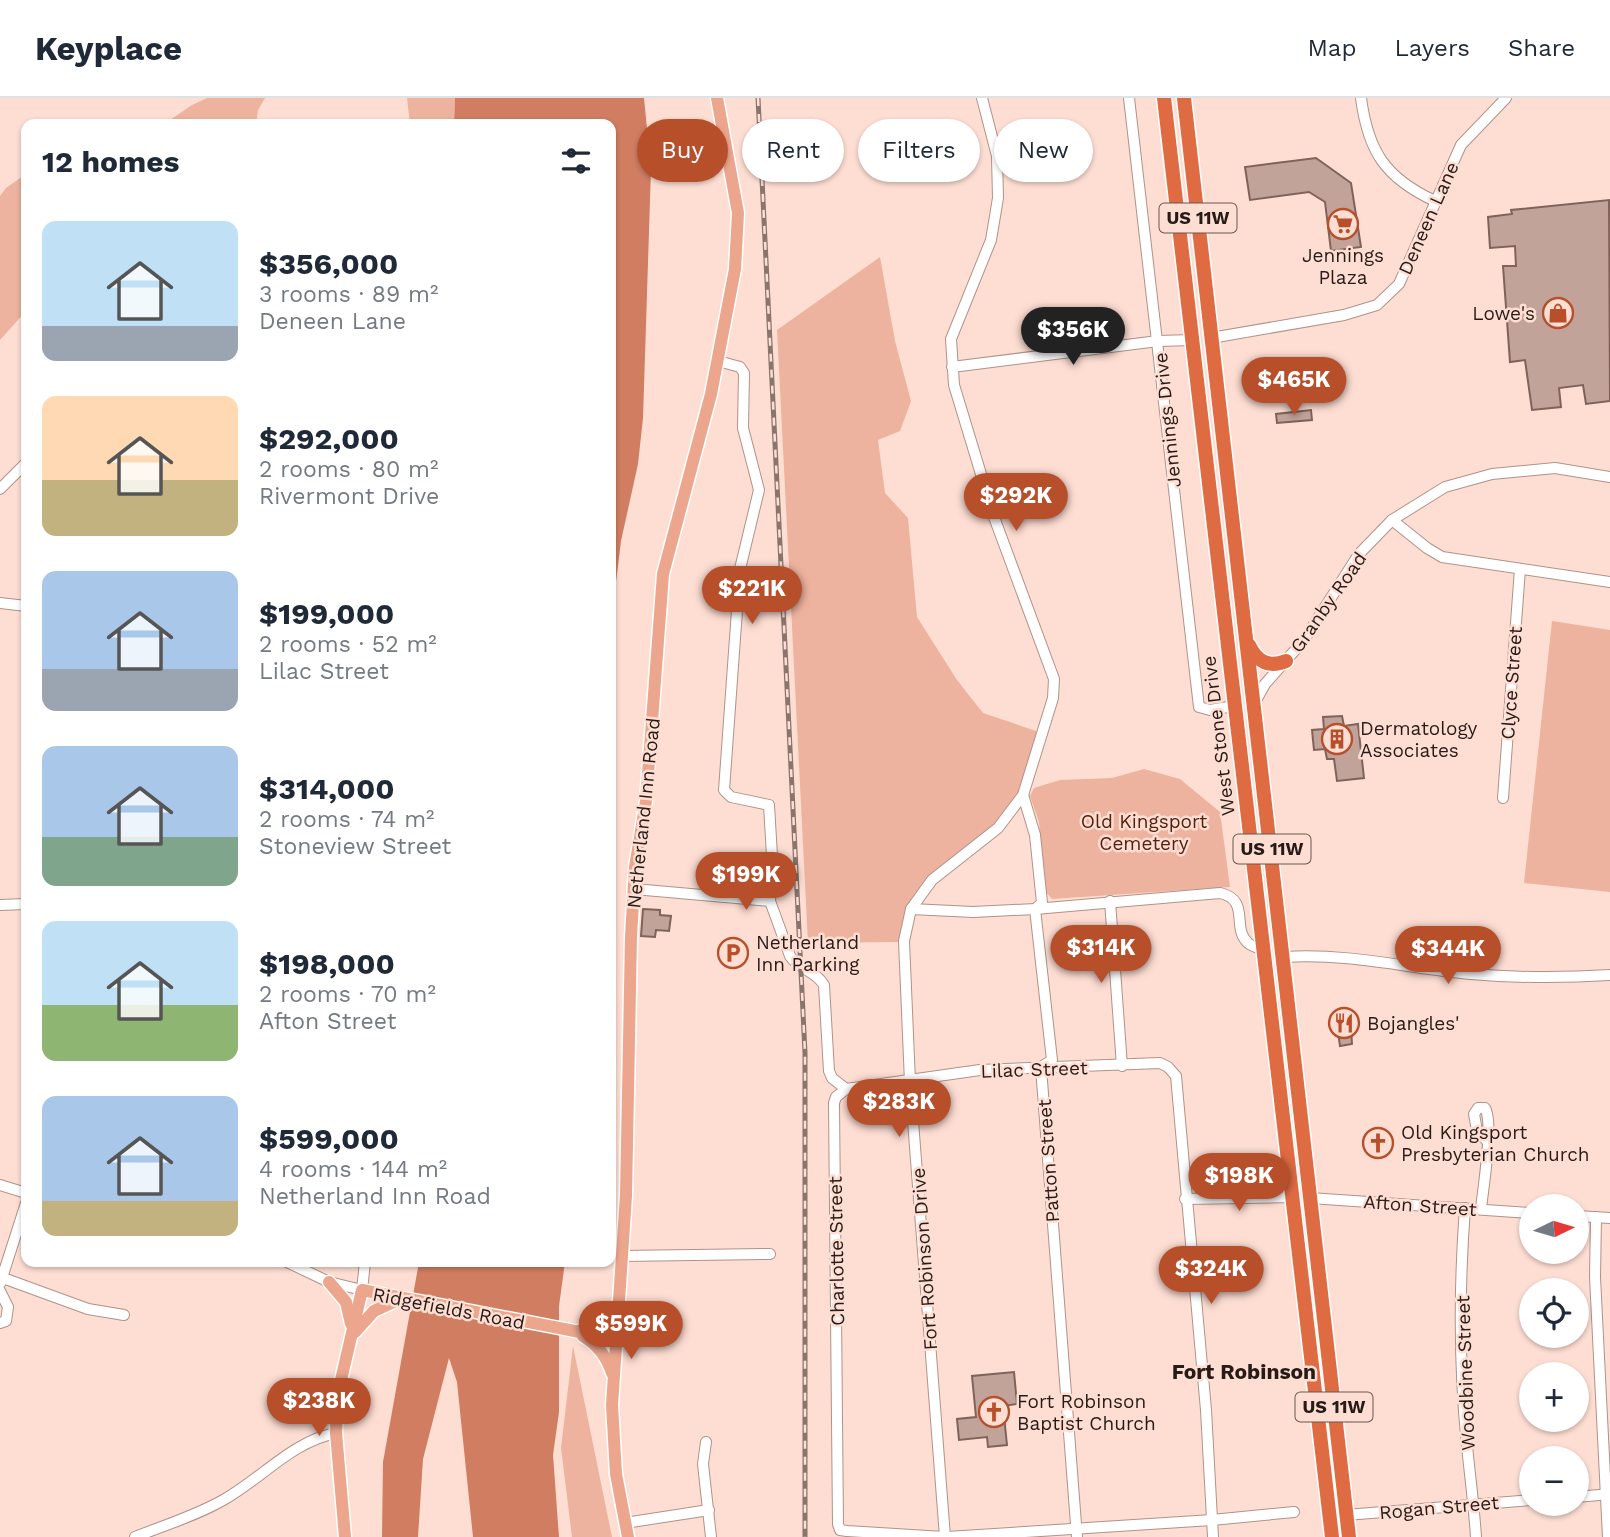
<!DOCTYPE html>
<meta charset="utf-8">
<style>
:root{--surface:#fff;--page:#f6f6f7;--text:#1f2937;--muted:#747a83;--line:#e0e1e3;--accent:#b74f2b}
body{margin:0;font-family:"Work Sans",sans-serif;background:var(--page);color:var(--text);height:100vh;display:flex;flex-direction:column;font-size:26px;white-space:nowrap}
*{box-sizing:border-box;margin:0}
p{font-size:23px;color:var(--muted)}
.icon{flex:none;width:38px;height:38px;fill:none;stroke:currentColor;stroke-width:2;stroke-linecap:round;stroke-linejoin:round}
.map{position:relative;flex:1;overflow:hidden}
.sheet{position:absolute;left:21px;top:21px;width:595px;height:1148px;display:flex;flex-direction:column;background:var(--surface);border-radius:14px;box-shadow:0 2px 5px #0004}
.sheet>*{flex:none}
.banner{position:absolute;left:637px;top:21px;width:665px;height:63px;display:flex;gap:14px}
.needle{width:46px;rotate:85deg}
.tools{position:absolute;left:1519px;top:1096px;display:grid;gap:14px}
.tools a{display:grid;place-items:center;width:70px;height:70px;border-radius:50%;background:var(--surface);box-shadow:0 2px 5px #0004;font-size:35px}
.price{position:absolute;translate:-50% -60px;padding:0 16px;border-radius:24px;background:var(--accent);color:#fff;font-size:23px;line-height:46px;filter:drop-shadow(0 2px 4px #0008)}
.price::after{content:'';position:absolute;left:50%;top:42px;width:21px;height:16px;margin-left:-10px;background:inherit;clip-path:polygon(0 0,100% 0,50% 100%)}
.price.selected{background:#222;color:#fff}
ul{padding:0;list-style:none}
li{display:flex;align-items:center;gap:21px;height:175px;padding:0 21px}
li span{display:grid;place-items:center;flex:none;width:196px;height:140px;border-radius:14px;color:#555}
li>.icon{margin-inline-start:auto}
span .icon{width:84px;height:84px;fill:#fffc;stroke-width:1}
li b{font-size:30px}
h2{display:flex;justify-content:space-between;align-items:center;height:84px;padding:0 21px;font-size:30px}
.chip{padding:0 24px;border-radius:32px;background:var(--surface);box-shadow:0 2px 5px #0004;font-size:24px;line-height:63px}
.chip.selected{background:var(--accent);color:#fff}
header{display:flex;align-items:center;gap:42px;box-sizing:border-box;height:98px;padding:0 35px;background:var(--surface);border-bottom:2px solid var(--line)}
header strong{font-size:33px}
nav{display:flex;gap:38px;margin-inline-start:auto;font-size:24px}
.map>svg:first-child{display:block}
</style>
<header>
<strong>Keyplace</strong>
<nav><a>Map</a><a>Layers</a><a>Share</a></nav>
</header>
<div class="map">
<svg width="1610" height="1439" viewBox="0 0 1610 1439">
<rect width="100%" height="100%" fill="#feded3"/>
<g fill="#edb39f">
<path d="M207 0H265L258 12 256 26H164L192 7Z"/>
<path d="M407 0H455L454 26H410Z"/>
<path d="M26 76V213L0 242V98L6 90Z"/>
<path d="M880 159 895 243 911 303 900 333 878 342 885 395 908 420 917 519 957 582 983 615 1042 635 1011 715 932 782 911 811 898 844 808 845 777 232Z"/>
<path d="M1552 523 1610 532V794L1524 785Z"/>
<path d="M1144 671 1180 681 1220 714 1230 789 1052 801 1045 793 1039 724 1030 698 1034 690 1060 682 1112 680Z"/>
<path d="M573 1248 612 1439H572L561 1350Z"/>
</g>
<g fill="#d07d62">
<path d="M455 0H644L651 71 643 320 638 366 621 443 611 525V26H454Z"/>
<path d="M419 1164H565L559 1208V1314L553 1357 559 1439H473L457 1284 449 1260 423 1361 418 1439H382L383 1364Z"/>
</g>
<g fill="#c2a399" stroke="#7f635a" stroke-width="2">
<path d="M1316 60 1351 85 1361 149 1331 153 1325 104 1309 94 1250 102 1245 69Z"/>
<path d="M1609 102 1610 303 1586 306 1583 287 1559 290 1561 309 1532 312 1525 262 1510 264 1503 168H1516L1515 148 1490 150 1488 119 1512 116 1511 112Z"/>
<path d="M1311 312 1312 322 1277 325 1276 316Z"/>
<path d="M1342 618 1344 628 1358 626 1364 680 1337 683 1334 661H1327L1325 651 1314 652 1312 632 1324 631 1323 619Z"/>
<path d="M643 811 660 812V817L671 818 669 833 656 832 655 839 641 838Z"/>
<path d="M1350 913 1352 946 1340 948 1335 914Z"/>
<path d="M1014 1274 1017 1306 1003 1308 1007 1347 988 1349 987 1339 959 1342 957 1321 976 1319 972 1278Z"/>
</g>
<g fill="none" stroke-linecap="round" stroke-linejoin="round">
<g stroke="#b19288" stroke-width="12">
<g id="minor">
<path d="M1129 0 1199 609 1210 612 1234 608"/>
<path d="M1361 0C1368 53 1385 80 1435 103"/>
<path d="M1211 240 1344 217 1377 207 1399 186 1461 47 1506 0"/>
<path d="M718 263 740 269 744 275 743 330 759 392 740 471 724 692 731 699 769 707 772 758 770 803"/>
<path d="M952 269 1158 243 1192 242"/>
<path d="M0 391 26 365"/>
<path d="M1392 422 1427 450 1442 459 1610 484"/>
<path d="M0 505 26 508"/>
<path d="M1255 604 1265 586 1304 542 1359 456 1392 422 1445 389 1492 376 1555 370 1610 379"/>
<path d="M1023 697 1035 737 1042 805 1035 811 1052 962 1041 969 1042 983 1077 1439"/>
<path d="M1503 700 1520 471"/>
<path d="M634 791 770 803 790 858C799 872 815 872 824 887L829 973 832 980 846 991 836 999 834 1005 838 1426 840 1432 847 1433 944 1439"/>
<path d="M1110 803 1122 968"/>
<path d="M0 807 26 806"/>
<path d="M911 811 973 814 1035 811 1220 795C1251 802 1231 830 1248 845 1251 848 1259 850 1263 852"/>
<path d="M1285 859C1348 855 1408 870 1471 876 1518 880 1563 880 1610 877"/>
<path d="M846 991 980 972 1160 965 1168 969 1176 978 1206 1312 1213 1439"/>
<path d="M0 1087 26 1095"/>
<path d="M1310 1100 1531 1115"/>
<path d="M1185 1101 1293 1099"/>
<path d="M1465 1110C1459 1189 1459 1269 1467 1348 1470 1378 1474 1408 1476 1439"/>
<path d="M1481 1111C1483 1090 1494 1025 1485 1010H1478L1474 1016 1477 1033 1487 1043"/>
<path d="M1577 1118 1610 1120"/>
<path d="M1596 1119 1595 1179 1608 1439"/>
<path d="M622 1158 770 1156"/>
<path d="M287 1164 329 1184 362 1192 365 1164"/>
<path d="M3 1180 88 1211 124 1217"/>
<path d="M0 1186 26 1105"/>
<path d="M0 1193 8 1209 6 1223 0 1225"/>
<path d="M706 1344 703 1366 711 1439"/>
<path d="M1577 1399 1610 1396"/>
<path d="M1346 1417 1531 1402"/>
<path d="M625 1425 709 1412"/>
<path d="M135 1439C165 1427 198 1417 225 1401 262 1380 293 1343 336 1335"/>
<path d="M945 1439 910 984 904 843 911 811 932 782 998 730 1023 697 1053 600 1054 581 994 419 954 287 951 241 991 142 998 100 997 58 982 0"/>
<path d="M947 1439 1212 1422 1294 1414"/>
</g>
</g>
<g stroke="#fff" stroke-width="15">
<g id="major">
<path d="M329 1184 346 1204 351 1226"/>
<path d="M581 1232 601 1226 619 1207"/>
<path d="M355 1234 374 1213 400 1201"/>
<path d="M583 1238C598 1247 607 1259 612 1275"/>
<path d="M345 1439 336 1335 337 1299 362 1192 616 1241"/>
<path d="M628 1439 616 1376 612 1307 626 1098 631 839 635 769 646 703 663 476 711 296 735 171 738 115 717 0"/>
</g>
</g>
<g stroke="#fff" stroke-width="17">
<g id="highway">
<path d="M1164 0 1332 1439"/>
<path d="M1184 0 1349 1439"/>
<path d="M1249 547C1257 564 1269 570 1286 563"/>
</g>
</g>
<use href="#minor" stroke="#fff" stroke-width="10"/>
<use href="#major" stroke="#eca68e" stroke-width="12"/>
<use href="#highway" stroke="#df6b43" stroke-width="14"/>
<g stroke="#8a756d" stroke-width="5">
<path id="rail" d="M758 0 805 955V1439"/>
</g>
<use href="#rail" stroke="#feded3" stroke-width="2.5" stroke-dasharray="8" stroke-linecap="butt"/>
</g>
<defs>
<g id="supermarket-ring" transform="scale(1.575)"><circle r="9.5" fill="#feded3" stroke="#b74f2b" stroke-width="1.5"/><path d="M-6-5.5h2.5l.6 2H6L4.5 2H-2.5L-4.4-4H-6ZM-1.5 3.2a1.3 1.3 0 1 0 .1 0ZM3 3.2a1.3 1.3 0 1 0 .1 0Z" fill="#b74f2b"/></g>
<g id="shop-ring" transform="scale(1.575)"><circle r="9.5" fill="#feded3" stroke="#b74f2b" stroke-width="1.5"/><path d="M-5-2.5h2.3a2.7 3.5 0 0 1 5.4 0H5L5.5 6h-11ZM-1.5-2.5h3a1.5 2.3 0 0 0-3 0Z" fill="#b74f2b"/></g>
<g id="building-ring" transform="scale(1.575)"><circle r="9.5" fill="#feded3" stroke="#b74f2b" stroke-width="1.5"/><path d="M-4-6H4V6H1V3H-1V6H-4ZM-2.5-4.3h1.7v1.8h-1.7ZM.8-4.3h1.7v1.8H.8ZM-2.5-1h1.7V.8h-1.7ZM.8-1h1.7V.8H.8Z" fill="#b74f2b"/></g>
<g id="parking-ring" transform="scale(1.575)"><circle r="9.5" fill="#feded3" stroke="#b74f2b" stroke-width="1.5"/><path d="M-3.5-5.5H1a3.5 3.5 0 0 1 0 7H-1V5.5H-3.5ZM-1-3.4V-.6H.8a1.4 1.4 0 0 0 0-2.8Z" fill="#b74f2b"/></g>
<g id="restaurant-ring" transform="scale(1.575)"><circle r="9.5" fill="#feded3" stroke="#b74f2b" stroke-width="1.5"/><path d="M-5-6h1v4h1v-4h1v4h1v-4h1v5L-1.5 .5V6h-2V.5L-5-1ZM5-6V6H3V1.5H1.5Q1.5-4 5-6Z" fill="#b74f2b"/></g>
<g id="church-ring" transform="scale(1.575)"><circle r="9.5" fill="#feded3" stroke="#b74f2b" stroke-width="1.5"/><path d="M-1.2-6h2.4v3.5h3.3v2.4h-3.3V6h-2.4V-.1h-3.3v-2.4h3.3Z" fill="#b74f2b"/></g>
</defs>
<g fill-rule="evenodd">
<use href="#supermarket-ring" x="1343" y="126"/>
<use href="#shop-ring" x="1558" y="215"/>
<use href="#building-ring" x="1337" y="641"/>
<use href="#parking-ring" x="733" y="855"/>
<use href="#restaurant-ring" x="1344" y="925"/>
<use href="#church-ring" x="1378" y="1045"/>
<use href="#church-ring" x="994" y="1314"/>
</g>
<g text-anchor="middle" stroke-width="5" stroke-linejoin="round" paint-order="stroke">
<g fill="#feded3" stroke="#68564f" stroke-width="2">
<rect x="1159.5" y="105.5" width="77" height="29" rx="5"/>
<rect x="1233.5" y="736.5" width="77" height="29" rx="5"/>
<rect x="1295.5" y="1294.5" width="77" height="29" rx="5"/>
</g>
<g font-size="18" font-weight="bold" fill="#271b17">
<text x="1198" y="126">US 11W</text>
<text x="1272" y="757">US 11W</text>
<text x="1334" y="1315">US 11W</text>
</g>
<g font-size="19" fill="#271b17" stroke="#feded3">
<text transform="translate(1428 120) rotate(-66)" y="7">Deneen Lane</text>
<text transform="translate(1167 322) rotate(-96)" y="7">Jennings Drive</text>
<text transform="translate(1328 504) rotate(-55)" y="7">Granby Road</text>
<text transform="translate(1511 585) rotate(-86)" y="7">Clyce Street</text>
<text transform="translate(1218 638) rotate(-97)" y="7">West Stone Drive</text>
<text transform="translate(643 715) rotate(-84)" y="7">Netherland Inn Road</text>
<text transform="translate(1034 971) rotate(-2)" y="7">Lilac Street</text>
<text transform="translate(1048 1063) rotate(-94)" y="7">Patton Street</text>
<text transform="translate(1420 1107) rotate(4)" y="7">Afton Street</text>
<text transform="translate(836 1153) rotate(-91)" y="7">Charlotte Street</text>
<text transform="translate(924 1161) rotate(-94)" y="7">Fort Robinson Drive</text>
<text transform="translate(449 1210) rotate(11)" y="7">Ridgefields Road</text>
<text transform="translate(1465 1275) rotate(-92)" y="7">Woodbine Street</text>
<text transform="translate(1439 1409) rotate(-5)" y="7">Rogan Street</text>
</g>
<g font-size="19" fill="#271b17" stroke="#feded3" text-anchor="start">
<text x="1343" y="164" text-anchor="middle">Jennings<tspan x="1343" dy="22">Plaza</tspan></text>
<text x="1535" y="222" text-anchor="end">Lowe's</text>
<text x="1360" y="637">Dermatology<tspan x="1360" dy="22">Associates</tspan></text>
<text x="756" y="851">Netherland<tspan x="756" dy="22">Inn Parking</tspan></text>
<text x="1367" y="932">Bojangles'</text>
<text x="1401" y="1041">Old Kingsport<tspan x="1401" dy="22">Presbyterian Church</tspan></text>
<text x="1017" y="1310">Fort Robinson<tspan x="1017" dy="22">Baptist Church</tspan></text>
</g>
<g font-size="19" fill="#55200d" stroke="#feded3">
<text x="1144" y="730">Old Kingsport<tspan x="1144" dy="22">Cemetery</tspan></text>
</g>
<g font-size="21" font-weight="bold" fill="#271b17" stroke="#feded3">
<text x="1244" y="1281">Fort Robinson</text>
</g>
</g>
</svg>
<div class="tools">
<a><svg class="needle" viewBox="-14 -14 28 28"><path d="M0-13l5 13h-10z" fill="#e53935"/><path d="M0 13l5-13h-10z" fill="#747a83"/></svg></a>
<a><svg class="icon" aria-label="locate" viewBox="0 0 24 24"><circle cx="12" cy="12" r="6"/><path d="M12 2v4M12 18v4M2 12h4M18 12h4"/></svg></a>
<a>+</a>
<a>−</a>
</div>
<b class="price selected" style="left:1073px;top:269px">$356K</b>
<b class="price" style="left:1294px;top:319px">$465K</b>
<b class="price" style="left:1016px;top:435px">$292K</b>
<b class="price" style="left:752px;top:528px">$221K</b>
<b class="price" style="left:746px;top:814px">$199K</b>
<b class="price" style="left:1101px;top:887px">$314K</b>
<b class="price" style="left:1448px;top:888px">$344K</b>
<b class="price" style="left:899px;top:1041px">$283K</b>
<b class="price" style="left:1239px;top:1115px">$198K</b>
<b class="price" style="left:1211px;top:1208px">$324K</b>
<b class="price" style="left:631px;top:1263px">$599K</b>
<b class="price" style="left:319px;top:1340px">$238K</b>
<div class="banner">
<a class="chip selected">Buy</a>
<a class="chip">Rent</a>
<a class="chip">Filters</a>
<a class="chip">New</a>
</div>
<section class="sheet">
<h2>12 homes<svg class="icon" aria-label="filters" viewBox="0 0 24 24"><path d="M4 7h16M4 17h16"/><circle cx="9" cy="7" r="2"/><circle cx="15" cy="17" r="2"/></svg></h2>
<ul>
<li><span style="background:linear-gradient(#bfe0f5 75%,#9aa5b1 0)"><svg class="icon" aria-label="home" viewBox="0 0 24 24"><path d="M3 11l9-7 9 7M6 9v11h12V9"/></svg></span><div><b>$356,000</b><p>3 rooms · 89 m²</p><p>Deneen Lane</p></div></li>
<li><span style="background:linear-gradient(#ffd9b3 60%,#c2b280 0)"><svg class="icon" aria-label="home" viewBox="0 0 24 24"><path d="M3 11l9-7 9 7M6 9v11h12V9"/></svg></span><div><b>$292,000</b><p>2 rooms · 80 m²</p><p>Rivermont Drive</p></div></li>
<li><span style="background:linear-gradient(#a9c7e8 70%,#9aa5b1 0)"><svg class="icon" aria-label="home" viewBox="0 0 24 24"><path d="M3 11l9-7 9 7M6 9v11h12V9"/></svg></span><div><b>$199,000</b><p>2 rooms · 52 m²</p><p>Lilac Street</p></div></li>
<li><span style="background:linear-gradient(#a9c7e8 65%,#7fa58c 0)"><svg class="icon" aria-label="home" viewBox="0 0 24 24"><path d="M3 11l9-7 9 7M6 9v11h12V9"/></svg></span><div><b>$314,000</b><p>2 rooms · 74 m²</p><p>Stoneview Street</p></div></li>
<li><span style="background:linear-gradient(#bfe0f5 60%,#8fb573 0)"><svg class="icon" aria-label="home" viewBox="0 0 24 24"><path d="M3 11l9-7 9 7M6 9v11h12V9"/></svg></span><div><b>$198,000</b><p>2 rooms · 70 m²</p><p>Afton Street</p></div></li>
<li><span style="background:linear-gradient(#a9c7e8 75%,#c2b280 0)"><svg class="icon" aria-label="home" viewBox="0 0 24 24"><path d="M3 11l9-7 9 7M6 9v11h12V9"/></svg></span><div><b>$599,000</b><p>4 rooms · 144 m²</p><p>Netherland Inn Road</p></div></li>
</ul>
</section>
</div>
